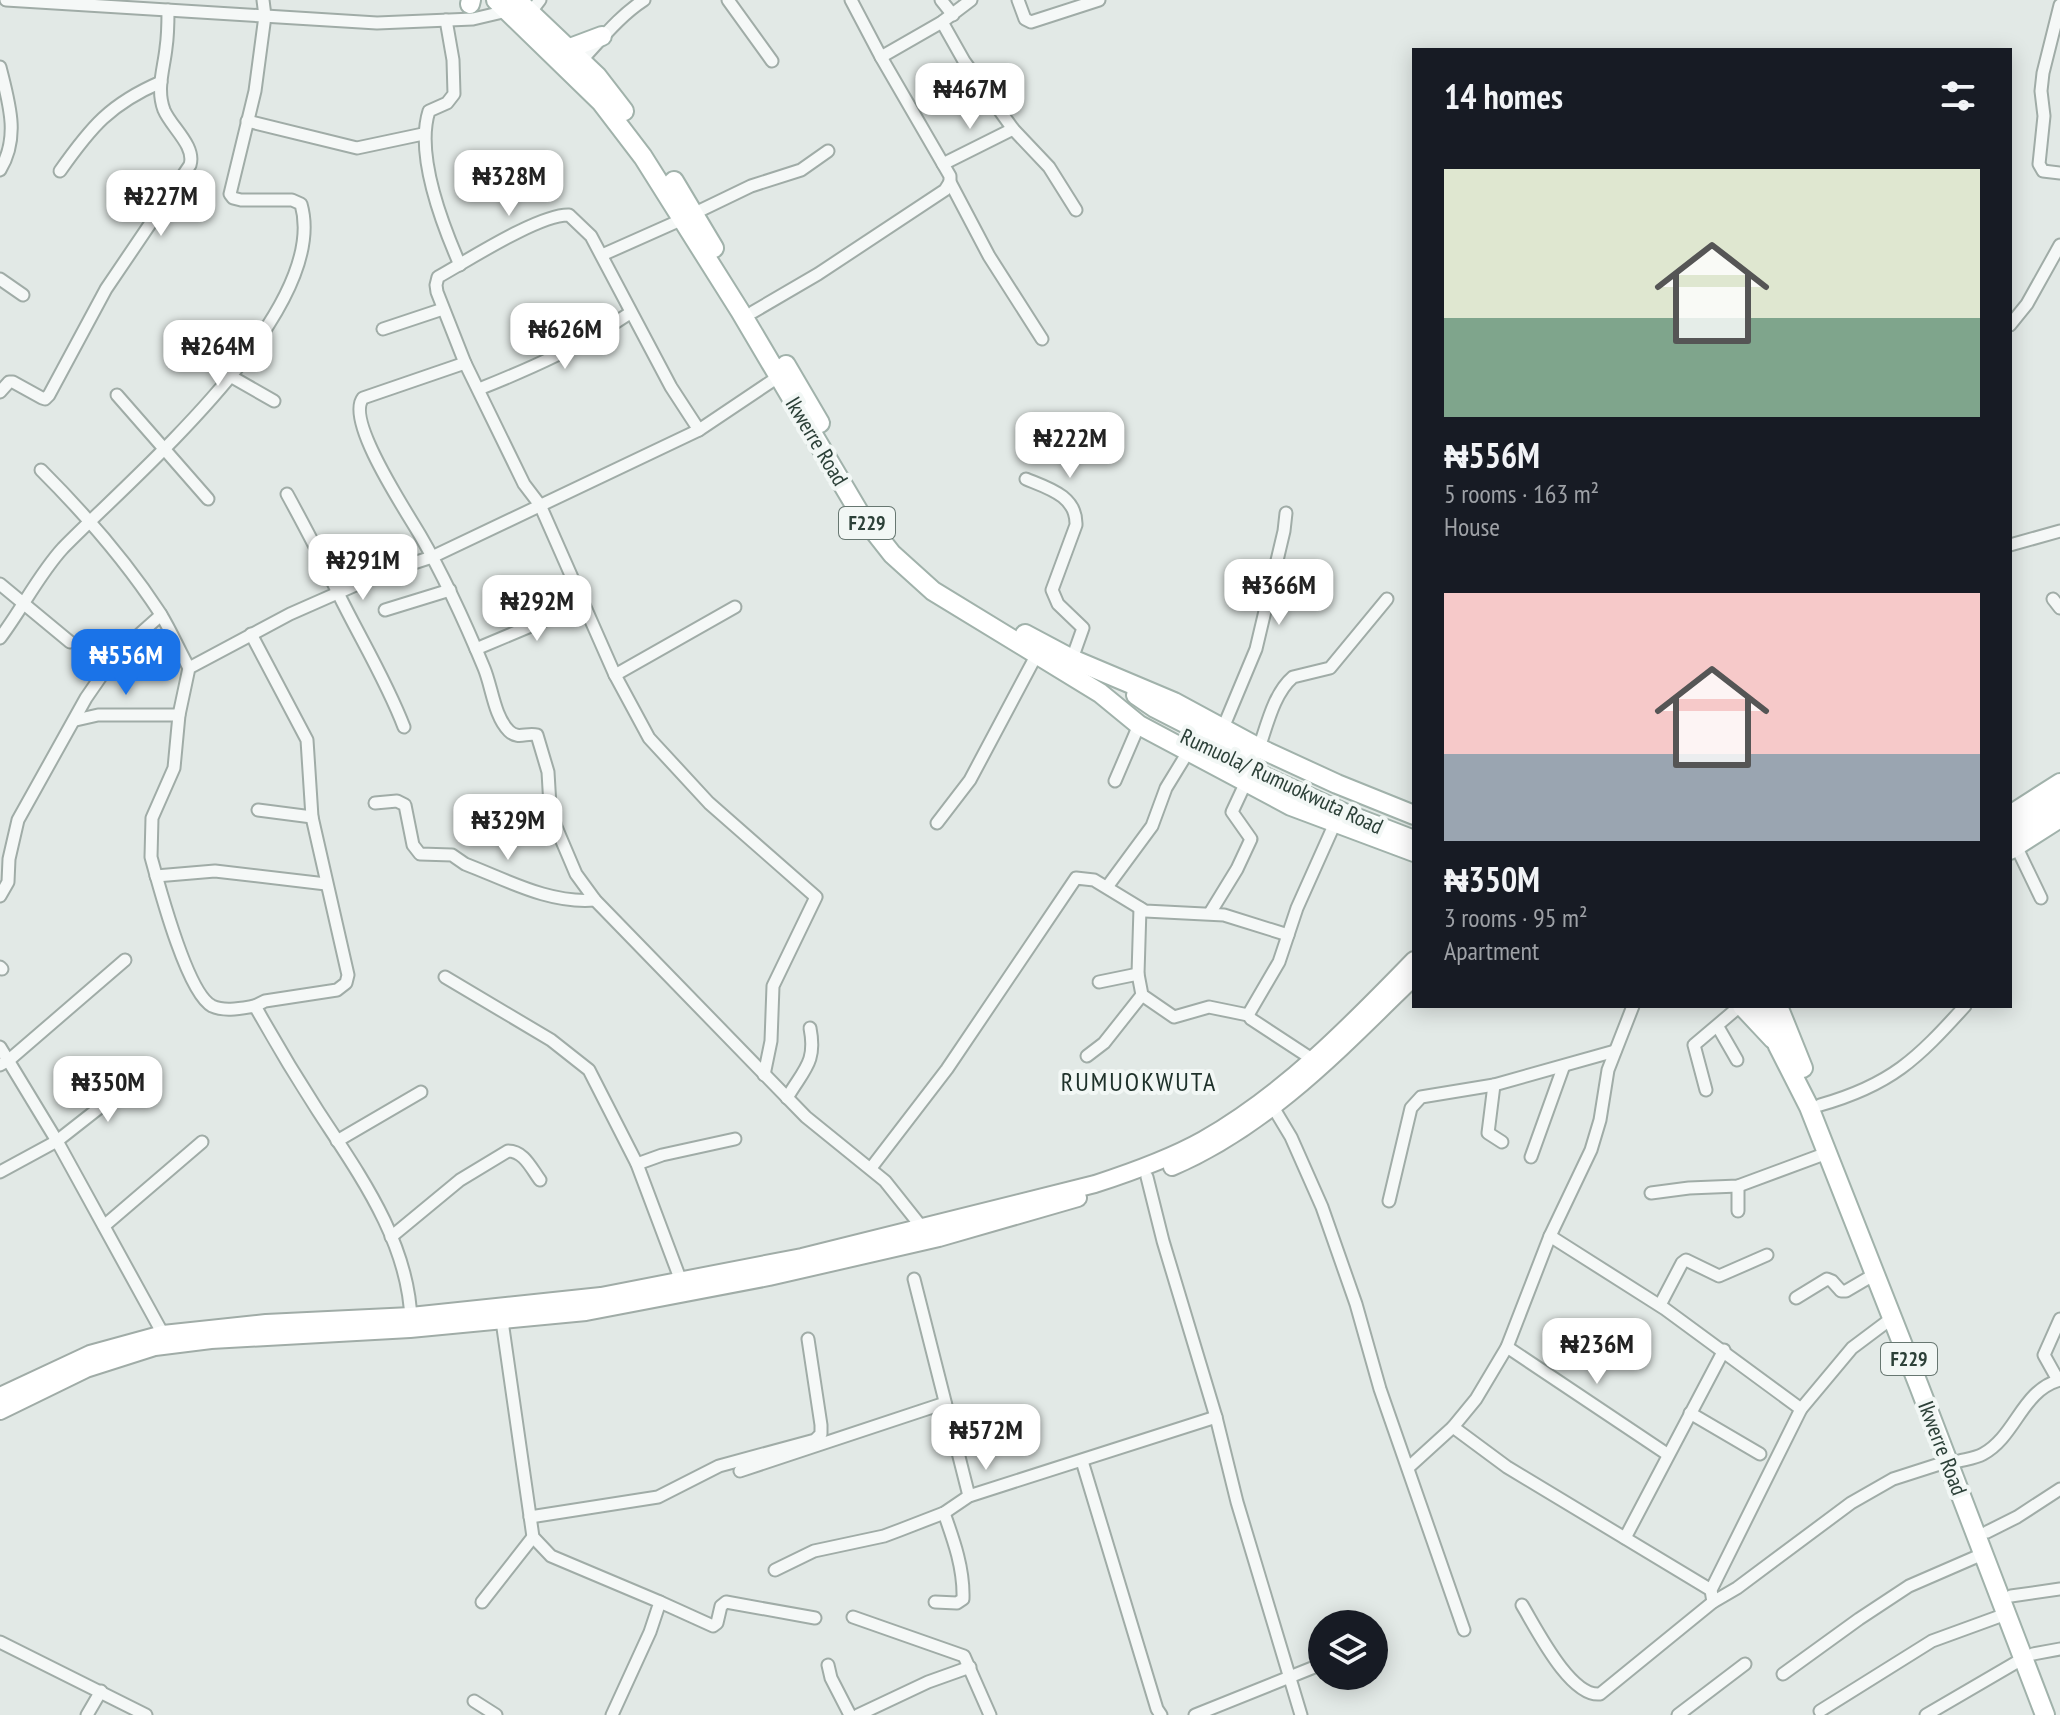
<!DOCTYPE html>
<meta charset="utf-8">
<style>
:root{--surface:#171b24;--page:#242831;--text:#f1f3f6;--muted:#9ea1a6;--accent:#1a73e8}
body{margin:0;font-family:"PT Sans Narrow",sans-serif;background:var(--page);color:var(--text);height:100vh;display:flex;flex-direction:column;font-size:30px;white-space:nowrap}
*{box-sizing:border-box;margin:0}
p{font-size:26px;color:var(--muted)}
.icon{flex:none;width:44px;height:44px;fill:none;stroke:currentColor;stroke-width:2;stroke-linecap:round;stroke-linejoin:round}
.map{position:relative;flex:1;overflow:hidden}
.panel{position:absolute;left:1412px;top:48px;width:600px;height:960px;display:flex;flex-direction:column;background:var(--surface);border-radius:0px;box-shadow:0 4px 20px #0003}
.panel>*{flex:none}
.fabs{position:absolute;left:1308px;top:1610px;display:grid;gap:16px}
.fabs a{display:grid;place-items:center;width:80px;height:80px;border-radius:50%;background:var(--surface);box-shadow:0 4px 20px #0003;font-size:40px}
.price{position:absolute;translate:-50% -68px;padding:0 18px;border-radius:16px;background:#fff;color:#222;font-size:26px;line-height:52px;filter:drop-shadow(0 2px 4px #0008)}
.price::after{content:'';position:absolute;left:50%;top:48px;width:24px;height:18px;margin-left:-12px;background:inherit;clip-path:polygon(0 0,100% 0,50% 100%)}
.price.active{background:var(--accent);color:#fff}
ul{padding:0;list-style:none}
li{display:grid;align-content:center;gap:16px;height:424px;padding:0 32px}
li span{display:grid;place-items:center;height:248px;border-radius:0px;color:#555}
li>.icon{margin-inline-start:auto}
span .icon{width:144px;height:144px;fill:#fffc;stroke-width:1}
li b{font-size:34px}
h2{display:flex;justify-content:space-between;align-items:center;height:96px;padding:0 32px;font-size:34px}
.map>svg:first-child{display:block}
</style>
<div class="map">
<svg width="2060" height="1715" viewBox="0 0 2060 1715">
<rect width="100%" height="100%" fill="#e2e9e6"/>
<g fill="none" stroke-linecap="round" stroke-linejoin="round">
<g stroke="#a0aca7" stroke-width="15">
<g id="minor">
<path d="M6 0 377 23 473 19 507 11"/>
<path d="M728 0 772 61"/>
<path d="M851 0 881 57 950 176V182L989 256 1042 339"/>
<path d="M941 0 953 15"/>
<path d="M1018 0 1025 19 1031 22 1099 0"/>
<path d="M2060 5 2043 73 2041 91 2044 116 2039 164 2043 171 2060 173"/>
<path d="M530 13 540 0"/>
<path d="M446 20 453 60 454 94 447 103 429 111C415 155 442 224 460 265"/>
<path d="M942 22 964 61 1013 129 1049 167 1076 210"/>
<path d="M881 57 942 22 971 0"/>
<path d="M579 63C600 41 618 17 644 0"/>
<path d="M0 67C9 103 20 137 0 170"/>
<path d="M247 121 357 148 423 134"/>
<path d="M943 164 1013 129"/>
<path d="M60 171C91 127 110 104 161 82"/>
<path d="M695 213 751 186 801 170 828 151"/>
<path d="M602 255 683 219"/>
<path d="M0 279 23 295"/>
<path d="M753 312 818 274 945 190 950 182"/>
<path d="M2010 325 2027 304 2060 245"/>
<path d="M383 329 443 309"/>
<path d="M182 342 232 377 274 401"/>
<path d="M465 363 363 398C345 420 406 511 420 535 445 578 465 622 484 668 492 687 494 716 509 731 518 740 527 732 537 735L548 772 550 806 556 827 576 874 595 900 806 1117 885 1181 920 1225"/>
<path d="M479 389C532 368 583 345 630 313"/>
<path d="M0 392 9 382H13L42 398 45 399 49 395 106 289 190 165C196 146 171 127 164 110 156 89 164 68 166 48 168 35 168 22 168 10"/>
<path d="M117 395 208 499"/>
<path d="M699 430 671 387 591 236 569 215C539 214 467 261 438 277L436 285 437 292 465 363 524 484 540 505 615 675 649 738 709 803 816 897 773 986 771 1041 764 1075"/>
<path d="M41 470C85 514 126 561 160 613 171 631 179 650 189 668"/>
<path d="M1026 479C1048 488 1077 496 1076 525L1052 590 1058 604 1083 628 1072 659"/>
<path d="M287 494C305 527 322 559 338 593 360 638 386 680 404 727"/>
<path d="M2010 545 2060 531"/>
<path d="M0 584 70 642"/>
<path d="M2053 599 2060 608"/>
<path d="M385 610 450 590"/>
<path d="M251 634 307 740 312 817 348 975 346 983 337 990 265 1001 255 1006"/>
<path d="M0 638C22 609 39 574 63 548 130 479 332 311 301 204L292 200H241L233 198 230 194 255 91 265 16 263 0"/>
<path d="M476 649 583 604"/>
<path d="M615 675 735 607"/>
<path d="M76 720 98 715H179"/>
<path d="M1223 728 1256 649 1284 531 1286 513"/>
<path d="M1259 748C1267 725 1274 693 1293 677L1330 668 1387 599"/>
<path d="M1115 781 1139 725"/>
<path d="M375 803 397 801 405 805 413 845 420 854 452 855 465 864C507 880 549 904 595 900"/>
<path d="M258 810 312 817"/>
<path d="M937 823 970 780 1037 654"/>
<path d="M2016 846 2041 898"/>
<path d="M156 876 215 871 326 884"/>
<path d="M1107 887 1152 826 1166 788 1188 752"/>
<path d="M0 896 8 882 9 859 18 820 86 698 115 656 161 615"/>
<path d="M1140 908 1138 974 1142 995 1174 1017 1209 1007 1248 1015 1251 1019 1312 1059"/>
<path d="M1210 913 1237 869 1251 839 1232 812 1246 782"/>
<path d="M0 967 2 969"/>
<path d="M445 977 551 1040 589 1070 637 1164 681 1281"/>
<path d="M1099 982 1138 974"/>
<path d="M1248 1015 1279 962 1297 908 1335 823"/>
<path d="M1718 1027 1737 1060"/>
<path d="M0 1047 57 1141 163 1334"/>
<path d="M1087 1056 1104 1043 1142 995"/>
<path d="M0 1065 9 1060 125 960"/>
<path d="M1494 1085 1488 1133 1502 1142"/>
<path d="M1706 1090 1694 1045 1740 1006"/>
<path d="M787 1098C803 1070 817 1063 810 1028"/>
<path d="M1270 1102 1291 1137 1322 1207 1356 1304 1380 1389 1464 1630"/>
<path d="M1820 1105C1891 1085 1917 1059 1965 1006"/>
<path d="M337 1141 421 1092"/>
<path d="M1531 1157 1563 1068"/>
<path d="M637 1164 662 1155 735 1139"/>
<path d="M871 1168 947 1069 1076 878 1094 880 1145 911 1224 915 1288 935"/>
<path d="M0 1172 57 1141 136 1079"/>
<path d="M1147 1177 1163 1241 1216 1417 1237 1502 1301 1715"/>
<path d="M1738 1186V1211"/>
<path d="M1651 1193 1689 1188 1738 1186 1827 1153"/>
<path d="M1389 1201 1411 1108 1421 1097 1494 1085 1615 1051"/>
<path d="M104 1226 202 1142"/>
<path d="M1550 1236 1665 1309 1801 1409"/>
<path d="M391 1237 460 1180 508 1151C524 1151 531 1168 540 1180"/>
<path d="M914 1279 969 1496"/>
<path d="M1796 1298 1827 1279 1832 1281 1841 1291H1846L1875 1274"/>
<path d="M1660 1305 1682 1263 1686 1260 1719 1276 1767 1255"/>
<path d="M411 1321C409 1242 359 1174 318 1111 296 1077 275 1042 255 1006 242 1008 225 1012 212 1006 187 993 159 886 151 857L152 818 174 768 179 715 189 668 290 614 383 573 432 557 699 430 778 377"/>
<path d="M502 1321 533 1537 551 1556 660 1602 650 1632 612 1715"/>
<path d="M1507 1347 1667 1454"/>
<path d="M2058 1380 2044 1355 2060 1319"/>
<path d="M1690 1413 1760 1454"/>
<path d="M1453 1427 1507 1467 1711 1590"/>
<path d="M1082 1461 1157 1709 1161 1715"/>
<path d="M1959 1461C1967 1459 1976 1458 1983 1454 2016 1436 2022 1390 2060 1380"/>
<path d="M1409 1467 1453 1427 1476 1399 1507 1347 1550 1236 1591 1150 1600 1120 1608 1070 1633 1006"/>
<path d="M740 1471 945 1403"/>
<path d="M530 1517 658 1497 719 1466 815 1440 821 1434V1425L808 1339"/>
<path d="M1987 1532 2017 1517 2060 1489"/>
<path d="M1625 1538 1724 1350"/>
<path d="M775 1570 814 1551 884 1536 900 1530 944 1513 969 1496 1216 1417"/>
<path d="M2011 1596 2060 1589"/>
<path d="M482 1602 533 1537"/>
<path d="M660 1602 713 1626 717 1623 721 1606 726 1602 815 1618"/>
<path d="M935 1602 957 1603 963 1599C964 1569 954 1541 944 1513"/>
<path d="M1713 1602 1711 1590 1801 1409 1852 1348 1892 1318"/>
<path d="M1522 1605C1536 1628 1570 1697 1600 1694L1713 1602 1737 1588 1851 1503 1893 1479 1949 1461"/>
<path d="M853 1617 964 1656 990 1715"/>
<path d="M0 1642 146 1715"/>
<path d="M2033 1654 2060 1649"/>
<path d="M828 1665 831 1678 850 1715"/>
<path d="M1783 1674 1859 1619 1909 1586 1985 1553"/>
<path d="M474 1701 496 1715"/>
<path d="M1820 1711 1932 1641 2006 1614"/>
<path d="M87 1715 101 1691"/>
<path d="M858 1715 928 1682 970 1667"/>
<path d="M1195 1715 1322 1664"/>
<path d="M1678 1715 1745 1664"/>
<path d="M1926 1715 2022 1659"/>
</g>
</g>
<g stroke="#a0aca7" stroke-width="20">
<g id="secondary">
<path d="M1172 1167C1269 1125 1340 1049 1414 977"/>
<path d="M0 1396 90 1354 163 1334 266 1323 411 1316 601 1296 802 1257 1095 1184C1132 1172 1169 1159 1203 1140 1284 1094 1350 1026 1414 960"/>
<path d="M0 1411 86 1369 155 1347 211 1340 410 1329 586 1312 769 1277 939 1238 1078 1198"/>
</g>
</g>
<g stroke="#a1b2ab" stroke-width="22">
<g id="primary">
<path d="M496 0 601 102 643 157 740 311 859 512 892 554 933 591 1100 693 1139 725 1291 806 1414 852"/>
<path d="M517 0 597 76 624 111"/>
<path d="M470 4 471 0"/>
<path d="M570 48 602 36"/>
<path d="M674 181 714 248"/>
<path d="M786 365 820 423"/>
<path d="M1025 634 1072 659 1174 702 1259 748 1337 784 1414 815"/>
<path d="M1136 695 1155 708 1251 757"/>
<path d="M1252 771 1344 813 1414 840"/>
<path d="M2010 815 2060 783"/>
<path d="M2010 832 2060 802"/>
<path d="M2010 850 2060 818"/>
<path d="M1742 1006 1773 1039"/>
<path d="M1764 1006 1778 1046 1809 1107 1919 1386 2045 1715"/>
<path d="M1778 1006 1803 1068"/>
</g>
</g>
<use href="#minor" stroke="#f5f8f7" stroke-width="11"/>
<use href="#secondary" stroke="#fff" stroke-width="16"/>
<use href="#primary" stroke="#fff" stroke-width="18"/>
</g>
<g text-anchor="middle" stroke-width="8" stroke-linejoin="round" paint-order="stroke">
<g fill="#f2f7f5" stroke="#677771" stroke-width="2">
<rect x="839" y="507" width="56" height="32" rx="6"/>
<rect x="1881" y="1343" width="56" height="32" rx="6"/>
</g>
<g font-size="20" font-weight="bold" fill="#2c4038">
<text x="867" y="530">F229</text>
<text x="1909" y="1366">F229</text>
</g>
<g font-size="22" fill="#2c4038" stroke="#f2f7f5">
<text transform="translate(817 441) rotate(59)" y="8">Ikwerre Road</text>
<text transform="translate(1282 781) rotate(25)" y="8">Rumuola/ Rumuokwuta Road</text>
<text transform="translate(1943 1448) rotate(69)" y="8">Ikwerre Road</text>
</g>
<g font-size="26" letter-spacing="2" fill="#1e312a" stroke="#f2f7f5">
<text x="1139" y="1091">RUMUOKWUTA</text>
</g>
</g>
</svg>
<div class="fabs">
<a><svg class="icon" aria-label="layers" viewBox="0 0 24 24"><path d="M12 4l9 5-9 5-9-5zM3 14l9 5 9-5"/></svg></a>
</div>
<b class="price" style="left:970px;top:131px">₦467M</b>
<b class="price" style="left:509px;top:218px">₦328M</b>
<b class="price" style="left:161px;top:238px">₦227M</b>
<b class="price" style="left:565px;top:371px">₦626M</b>
<b class="price" style="left:218px;top:388px">₦264M</b>
<b class="price" style="left:1070px;top:480px">₦222M</b>
<b class="price" style="left:363px;top:602px">₦291M</b>
<b class="price" style="left:1279px;top:627px">₦366M</b>
<b class="price" style="left:537px;top:643px">₦292M</b>
<b class="price active" style="left:126px;top:697px">₦556M</b>
<b class="price" style="left:508px;top:862px">₦329M</b>
<b class="price" style="left:108px;top:1124px">₦350M</b>
<b class="price" style="left:1597px;top:1386px">₦236M</b>
<b class="price" style="left:986px;top:1472px">₦572M</b>
<section class="panel">
<h2>14 homes<svg class="icon" aria-label="filters" viewBox="0 0 24 24"><path d="M4 7h16M4 17h16"/><circle cx="9" cy="7" r="2"/><circle cx="15" cy="17" r="2"/></svg></h2>
<ul>
<li><span style="background:linear-gradient(#dfe7d0 60%,#7fa58c 0)"><svg class="icon" aria-label="home" viewBox="0 0 24 24"><path d="M3 11l9-7 9 7M6 9v11h12V9"/></svg></span><div><b>₦556M</b><p>5 rooms · 163 m²</p><p>House</p></div></li>
<li><span style="background:linear-gradient(#f6c9c9 65%,#9aa5b1 0)"><svg class="icon" aria-label="home" viewBox="0 0 24 24"><path d="M3 11l9-7 9 7M6 9v11h12V9"/></svg></span><div><b>₦350M</b><p>3 rooms · 95 m²</p><p>Apartment</p></div></li>
</ul>
</section>
</div>
